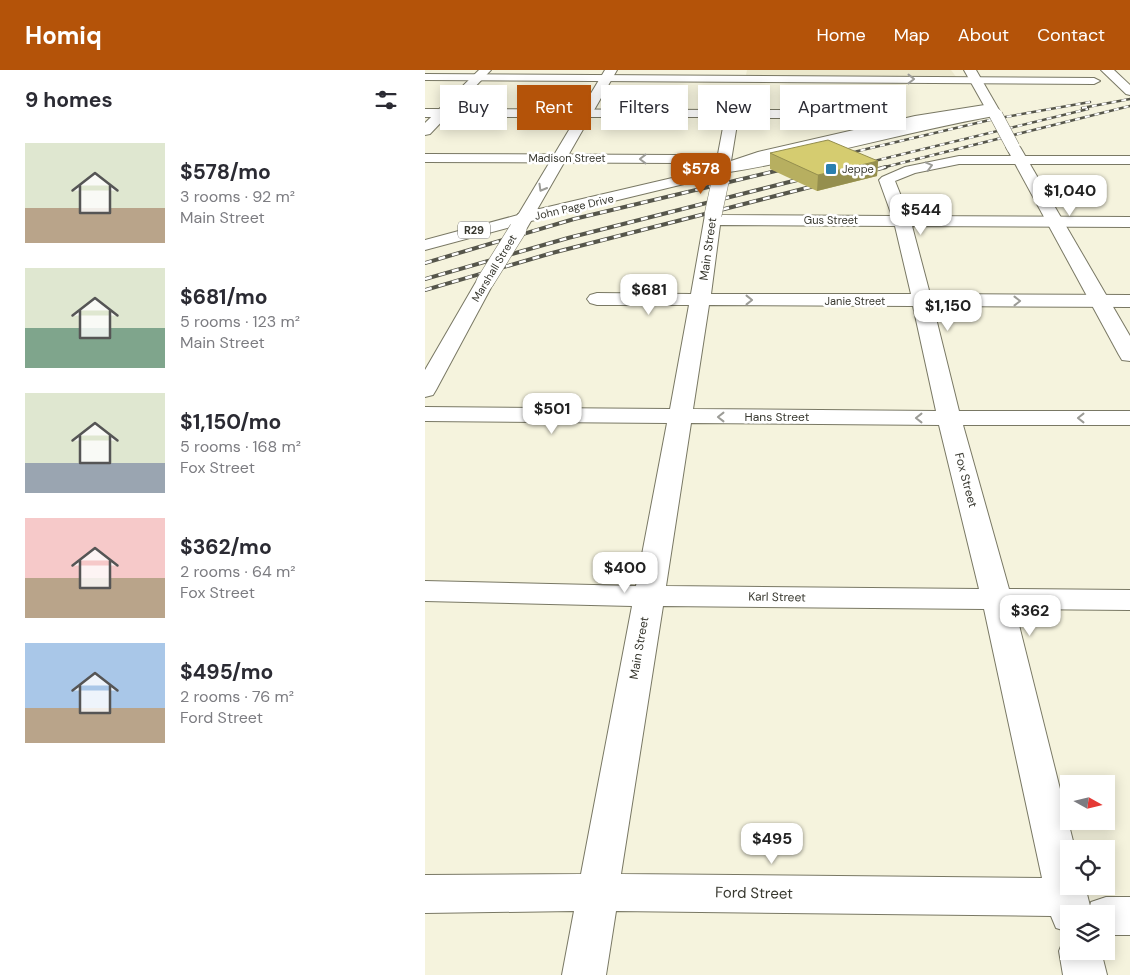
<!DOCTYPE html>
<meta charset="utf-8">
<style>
:root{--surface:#fff;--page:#f2f2f3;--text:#2b2b33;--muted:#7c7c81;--accent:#b45309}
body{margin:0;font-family:"DM Sans",sans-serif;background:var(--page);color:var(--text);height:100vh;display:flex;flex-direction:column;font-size:19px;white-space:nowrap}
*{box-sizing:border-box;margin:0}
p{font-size:16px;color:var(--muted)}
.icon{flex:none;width:28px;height:28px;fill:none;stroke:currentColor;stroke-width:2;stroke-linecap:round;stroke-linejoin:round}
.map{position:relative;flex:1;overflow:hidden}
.sheet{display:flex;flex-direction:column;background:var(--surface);width:425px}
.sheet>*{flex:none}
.hud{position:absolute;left:15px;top:15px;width:475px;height:45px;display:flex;gap:10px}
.needle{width:32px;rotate:98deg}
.fabs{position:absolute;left:635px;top:705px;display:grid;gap:10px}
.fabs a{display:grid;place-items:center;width:55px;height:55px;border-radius:0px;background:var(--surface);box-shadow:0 2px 12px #0003;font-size:25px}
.price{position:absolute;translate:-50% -42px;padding:0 11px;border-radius:10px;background:#fff;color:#222;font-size:16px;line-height:32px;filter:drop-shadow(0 1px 2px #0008)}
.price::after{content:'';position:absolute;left:50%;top:30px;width:15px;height:11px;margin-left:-8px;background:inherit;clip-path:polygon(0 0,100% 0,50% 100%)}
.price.on{background:var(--accent);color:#fff}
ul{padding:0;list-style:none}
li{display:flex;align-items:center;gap:15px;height:125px;padding:0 25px}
li span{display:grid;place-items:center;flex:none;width:140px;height:100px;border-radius:0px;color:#555}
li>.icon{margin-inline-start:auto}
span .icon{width:60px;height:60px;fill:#fffc;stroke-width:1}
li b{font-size:21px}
h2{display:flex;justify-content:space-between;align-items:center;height:60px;padding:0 25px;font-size:21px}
.chip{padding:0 18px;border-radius:0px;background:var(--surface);box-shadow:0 2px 12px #0003;font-size:18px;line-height:45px}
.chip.on{background:var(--accent);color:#fff}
header{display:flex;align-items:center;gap:30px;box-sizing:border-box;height:70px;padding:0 25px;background:var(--accent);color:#fff}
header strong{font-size:24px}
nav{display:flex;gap:28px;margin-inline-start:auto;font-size:18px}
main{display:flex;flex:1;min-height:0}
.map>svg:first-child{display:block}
</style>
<header>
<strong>Homiq</strong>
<nav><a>Home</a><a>Map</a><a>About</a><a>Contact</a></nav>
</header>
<main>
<section class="sheet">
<h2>9 homes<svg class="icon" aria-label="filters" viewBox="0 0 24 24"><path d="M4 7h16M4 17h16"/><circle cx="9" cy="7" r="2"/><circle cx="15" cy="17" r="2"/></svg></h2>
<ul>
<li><span style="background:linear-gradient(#dfe7d0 65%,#b9a48a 0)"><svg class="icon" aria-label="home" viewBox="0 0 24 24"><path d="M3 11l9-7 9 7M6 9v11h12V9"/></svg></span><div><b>$578/mo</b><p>3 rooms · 92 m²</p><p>Main Street</p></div></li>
<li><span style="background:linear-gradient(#dfe7d0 60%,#7fa58c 0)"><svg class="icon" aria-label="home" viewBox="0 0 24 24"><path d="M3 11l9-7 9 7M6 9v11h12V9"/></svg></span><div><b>$681/mo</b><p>5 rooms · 123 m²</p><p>Main Street</p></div></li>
<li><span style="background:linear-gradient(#dfe7d0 70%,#9aa5b1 0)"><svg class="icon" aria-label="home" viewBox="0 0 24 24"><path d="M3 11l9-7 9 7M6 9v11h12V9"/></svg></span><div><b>$1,150/mo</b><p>5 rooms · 168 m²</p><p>Fox Street</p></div></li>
<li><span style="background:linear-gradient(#f6c9c9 60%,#b9a48a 0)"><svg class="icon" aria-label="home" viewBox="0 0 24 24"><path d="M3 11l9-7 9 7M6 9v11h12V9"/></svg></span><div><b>$362/mo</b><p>2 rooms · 64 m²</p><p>Fox Street</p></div></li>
<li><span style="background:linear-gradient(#a9c7e8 65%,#b9a48a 0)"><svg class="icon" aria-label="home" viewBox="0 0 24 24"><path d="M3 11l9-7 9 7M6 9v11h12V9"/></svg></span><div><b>$495/mo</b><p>2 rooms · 76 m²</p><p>Ford Street</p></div></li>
</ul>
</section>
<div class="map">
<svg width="705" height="905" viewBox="0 0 705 905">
<rect width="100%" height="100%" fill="#f5f3dd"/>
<path fill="#ebe8cc" d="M322 0H526L532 8 320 10Z"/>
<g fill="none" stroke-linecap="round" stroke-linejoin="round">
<g stroke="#797864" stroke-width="2">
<g id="street">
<path d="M0 4 669 8 675 11 669 14 0 10Z"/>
<path d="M310 22 316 26 314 40H468L474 44 468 48H313L306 91 333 82 490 46 566 34 570 35 575 42 569 46C480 62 393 88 304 102L300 115H290L287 112 288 107 106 151 99 163H87L85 159 93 144 260 105 262 97 253 93 0 92V84L253 85 275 92 277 95 276 101 285 99 290 100 300 47H0V39L301 40 304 26Z"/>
<path d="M534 86H705V94H534L490 103 470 111 484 146 705 147V157L487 156 505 224 705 225V237L508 236 534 341H705V355H538L584 519 705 520V540L590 539 650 779H644V816H660L665 836 666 832 681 827H705V865H681V844H644V862L631 858 626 846 191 841 181 905H137L149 841 0 843V805L156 804 207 536 0 531V511L211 516 242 353 0 351V337L245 339 264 235H172L165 233 162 229 165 225 172 223 266 224 280 145 282 142H294L296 145 467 146 454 110 457 107 480 97ZM295 155 470 156 486 224H286ZM284 235 488 236 511 341 268 339ZM266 353 514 355 554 519 241 516ZM238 536 559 539 617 808 196 804Z"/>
<path d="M60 206 67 208 69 212 11 320 8 325 0 327V300L51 212 53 208Z"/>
<path d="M644 865V881H676L682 905H638L634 881 640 866Z"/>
</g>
</g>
<g stroke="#797864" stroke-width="2">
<g id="secondary">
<path d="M539 0H551L577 45 576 48H566Z"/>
<path d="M588 73 595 77 705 266V291L697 290 694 285 581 77Z"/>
</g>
</g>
<g stroke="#797864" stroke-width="2">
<g id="primary">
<path d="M54 0H66L5 64 0 65V53Z"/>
<path d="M180 0H192L105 152 0 180V170L93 145Z"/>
<path d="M676 0H689L705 15V25L701 24Z"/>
</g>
</g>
<use href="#street" fill="#fff" fill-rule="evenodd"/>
<use href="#secondary" fill="#fff" fill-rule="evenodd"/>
<use href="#primary" fill="#fff" fill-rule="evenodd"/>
<g stroke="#56564b" stroke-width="2.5">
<g id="rail-far1">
<path d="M657 38 705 29"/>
<path d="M416 85 569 49 665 32"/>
<path d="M437 94 663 39"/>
<path d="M361 98H363"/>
<path d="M456 98 705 36"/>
</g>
</g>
<g stroke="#56564b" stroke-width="4">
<g id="rail">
<path d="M438 103 461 97"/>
<path d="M0 193 149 149 363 98"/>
<path d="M0 209 143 168 384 107"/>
<path d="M0 220 127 183 397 114"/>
</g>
</g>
<use href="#rail-far1" stroke="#fff" stroke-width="2" stroke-dasharray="5" stroke-linecap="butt"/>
<use href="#rail" stroke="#fff" stroke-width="2.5" stroke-dasharray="7" stroke-linecap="butt"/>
<g stroke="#797864" stroke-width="18" stroke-linecap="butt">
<g id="street-bridge">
<path d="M288 145 295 112"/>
<path d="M60 212 93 159"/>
</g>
</g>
<g stroke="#797864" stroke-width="14" stroke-linecap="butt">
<path id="secondary-bridge" d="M571 45 588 77"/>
</g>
<use href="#street-bridge" stroke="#fff" stroke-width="17"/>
<use href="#secondary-bridge" stroke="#fff" stroke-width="13"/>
</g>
<path fill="#b7af60" d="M345 83 453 91 452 106 392 121 345 99Z"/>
<path fill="#958f4e" d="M453 91 452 106 392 121 393 105Z"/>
<path fill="#d5cc70" stroke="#958f4e" d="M403 70 453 91 393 105 345 83Z"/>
<defs><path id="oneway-chevron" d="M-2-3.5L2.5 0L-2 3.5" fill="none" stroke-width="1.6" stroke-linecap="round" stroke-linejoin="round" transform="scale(1.25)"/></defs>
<g stroke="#9c9c97">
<use href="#oneway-chevron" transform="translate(486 9)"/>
<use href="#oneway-chevron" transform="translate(218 89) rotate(-180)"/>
<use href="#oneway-chevron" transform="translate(504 96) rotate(-15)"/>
<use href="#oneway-chevron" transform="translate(117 118) rotate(120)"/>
<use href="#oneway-chevron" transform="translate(324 230)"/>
<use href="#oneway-chevron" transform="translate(592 231)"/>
<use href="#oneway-chevron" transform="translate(296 347) rotate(-180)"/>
<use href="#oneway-chevron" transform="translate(494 348) rotate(-180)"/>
<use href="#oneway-chevron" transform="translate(656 348) rotate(180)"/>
</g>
<rect fill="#2a80af" stroke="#fff" stroke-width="2" x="400" y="93" width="12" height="12" rx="2.5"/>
<g text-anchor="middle" stroke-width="5" stroke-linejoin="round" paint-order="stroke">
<g font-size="11" fill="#38382f" stroke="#fff">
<text x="142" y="92">Madison Street</text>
<text transform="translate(149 137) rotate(-13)" y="4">John Page Drive</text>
<text x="406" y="154">Gus Street</text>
<text transform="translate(69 198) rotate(-59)" y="4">Marshall Street</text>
<text x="430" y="235">Janie Street</text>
</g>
<g font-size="11" fill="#38382f" stroke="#fff" text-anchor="start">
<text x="417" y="103">Jeppe</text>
</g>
<rect fill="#fff" stroke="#74746d" stroke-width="1" x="33" y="151.5" width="32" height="17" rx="4"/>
<g font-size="11" font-weight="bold" fill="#38382f">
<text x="49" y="164">R29</text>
</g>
<g font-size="12" fill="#38382f" stroke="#fff">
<text transform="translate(283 179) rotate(-82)" y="4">Main Street</text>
<text x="352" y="351">Hans Street</text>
<text transform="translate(541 410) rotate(75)" y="4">Fox Street</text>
<text transform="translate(352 527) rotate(1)" y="4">Karl Street</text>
<text transform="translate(214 578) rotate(-80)" y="4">Main Street</text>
</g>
<g font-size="15" fill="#38382f" stroke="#fff">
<text transform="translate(329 823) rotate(1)" y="5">Ford Street</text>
</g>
</g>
</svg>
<div class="fabs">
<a><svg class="needle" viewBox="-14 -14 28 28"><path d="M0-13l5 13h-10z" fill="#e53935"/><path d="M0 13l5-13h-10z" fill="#7c7c81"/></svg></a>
<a><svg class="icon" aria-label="locate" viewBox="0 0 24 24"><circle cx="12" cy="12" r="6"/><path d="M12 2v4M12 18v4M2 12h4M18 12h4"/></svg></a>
<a><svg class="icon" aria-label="layers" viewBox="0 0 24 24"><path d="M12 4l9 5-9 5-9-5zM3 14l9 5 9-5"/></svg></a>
</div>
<b class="price on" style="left:276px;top:125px">$578</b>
<b class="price" style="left:645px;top:147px">$1,040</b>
<b class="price" style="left:496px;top:166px">$544</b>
<b class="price" style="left:224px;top:246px">$681</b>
<b class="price" style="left:523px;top:262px">$1,150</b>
<b class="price" style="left:127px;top:365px">$501</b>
<b class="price" style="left:200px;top:524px">$400</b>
<b class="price" style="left:605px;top:567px">$362</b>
<b class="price" style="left:347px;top:795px">$495</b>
<div class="hud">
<a class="chip">Buy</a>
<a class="chip on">Rent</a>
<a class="chip">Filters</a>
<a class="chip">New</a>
<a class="chip">Apartment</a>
</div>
</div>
</main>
